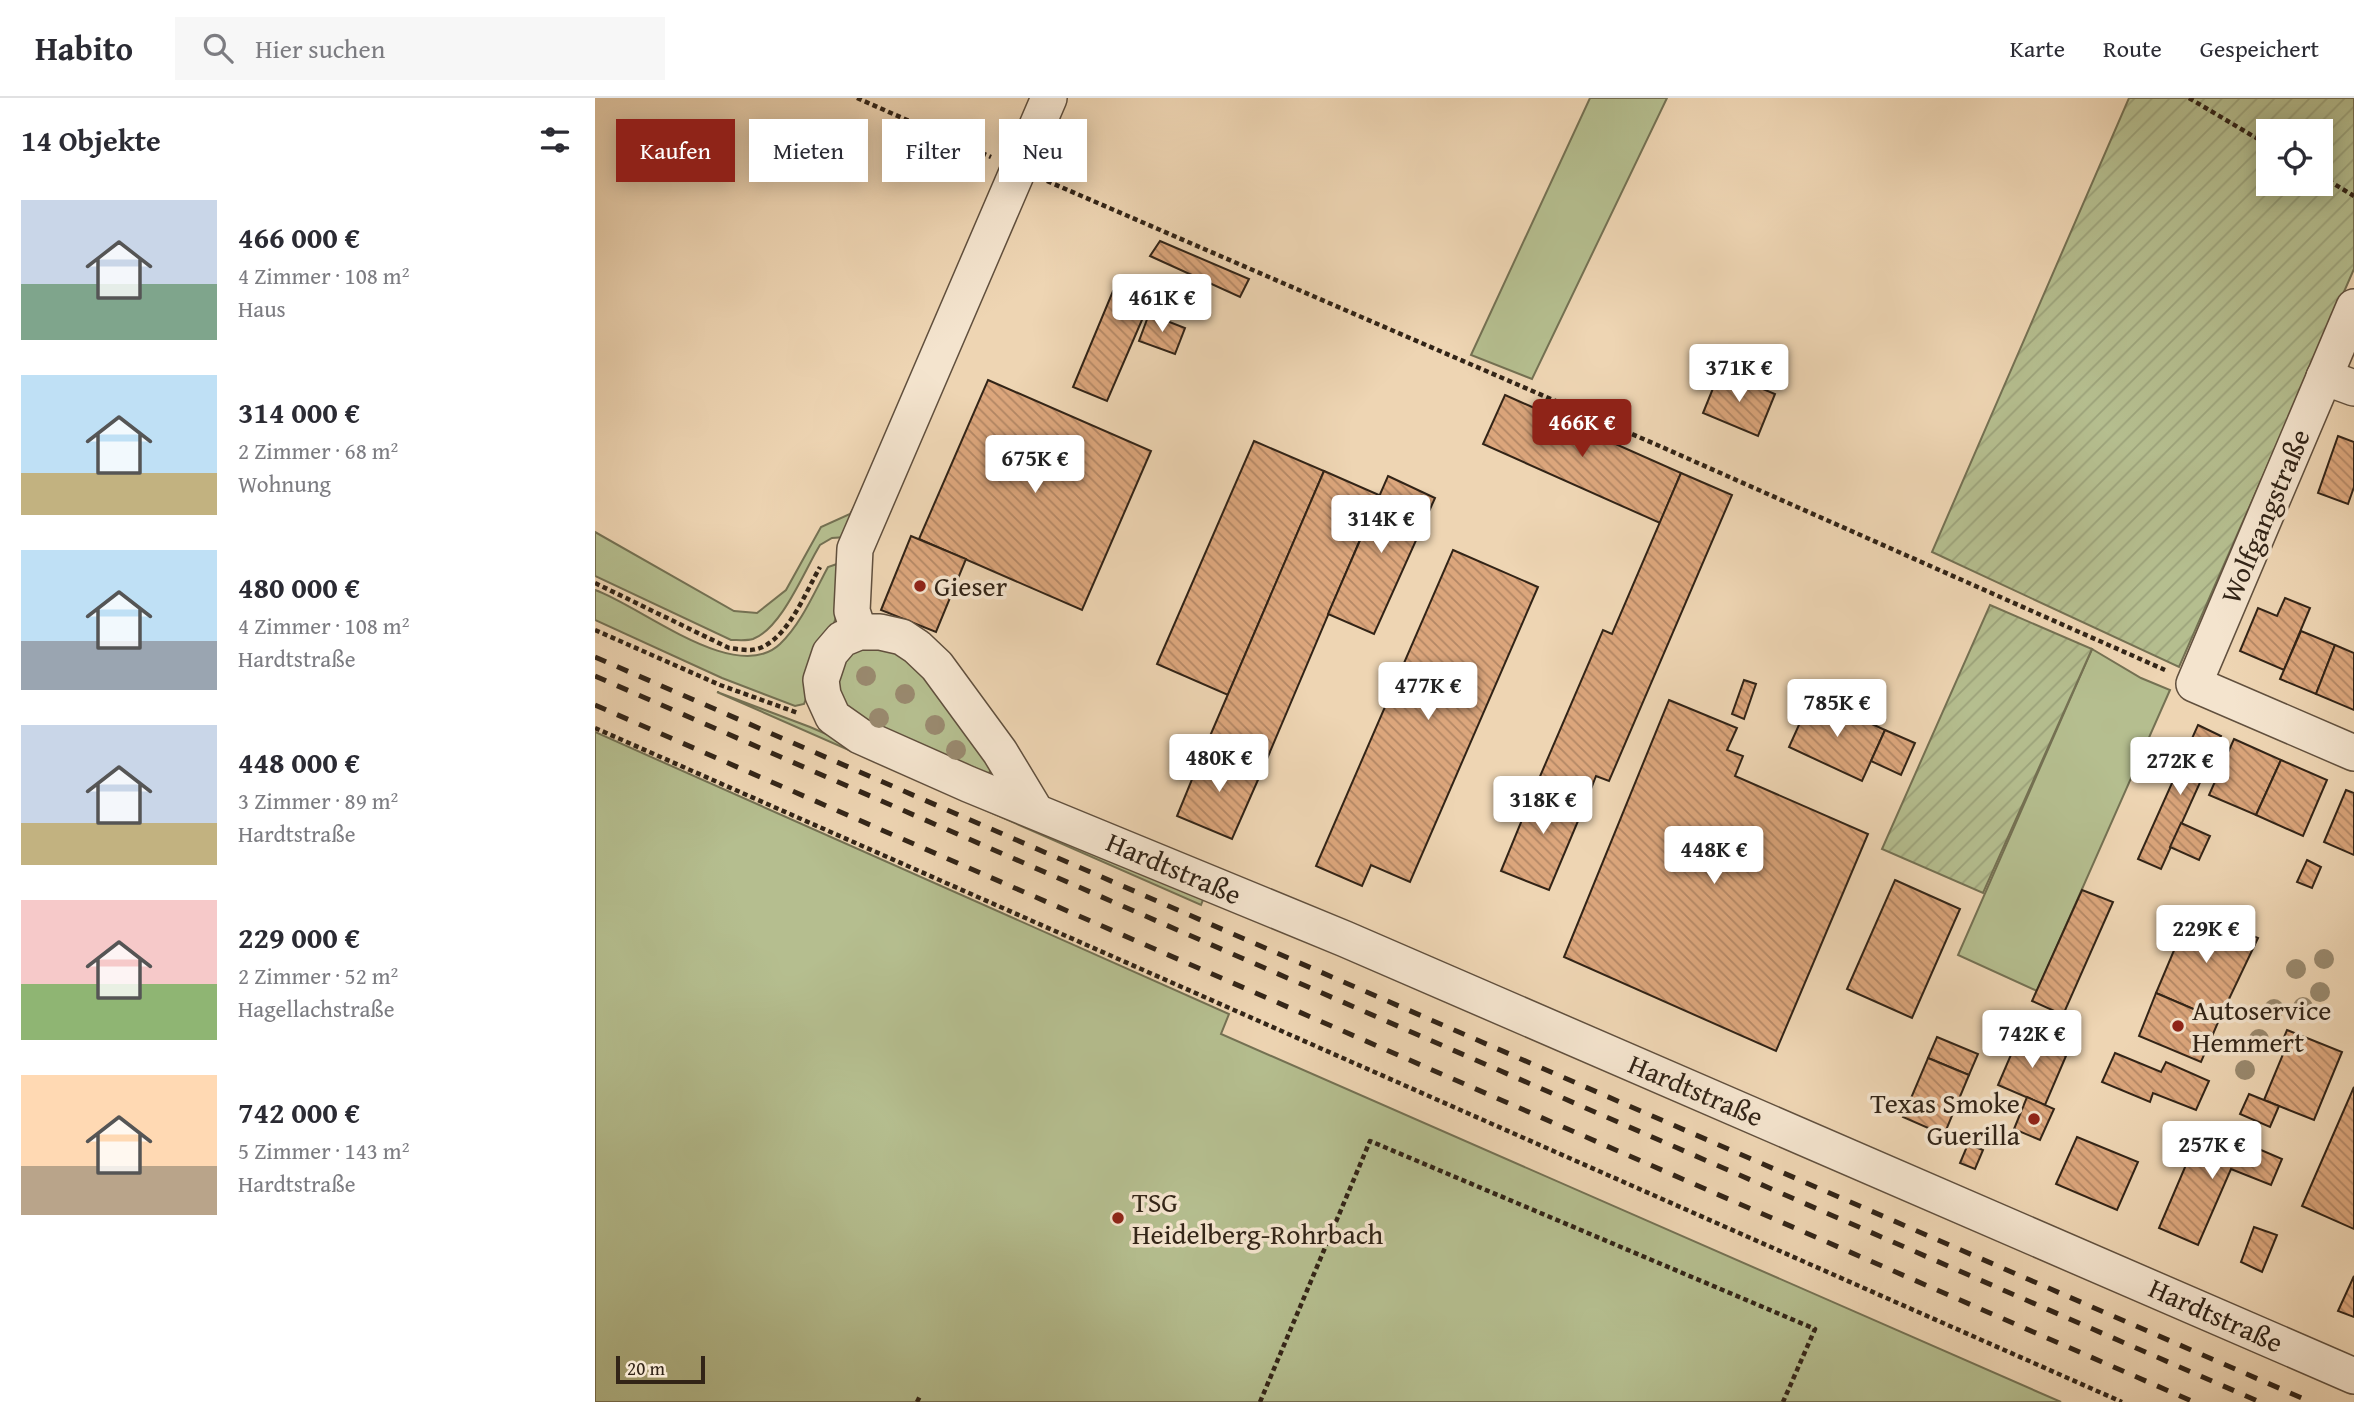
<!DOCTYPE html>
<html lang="de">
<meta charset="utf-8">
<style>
:root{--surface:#fff;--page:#f7f7f7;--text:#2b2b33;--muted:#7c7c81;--line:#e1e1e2;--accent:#8f2418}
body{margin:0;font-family:"Gentium Book Plus",serif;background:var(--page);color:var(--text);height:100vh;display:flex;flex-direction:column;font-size:26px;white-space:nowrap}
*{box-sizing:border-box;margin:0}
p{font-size:23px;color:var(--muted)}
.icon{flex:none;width:38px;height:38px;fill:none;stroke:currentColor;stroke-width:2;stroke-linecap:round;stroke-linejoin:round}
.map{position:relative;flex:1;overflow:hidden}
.sheet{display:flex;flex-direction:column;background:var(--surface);width:595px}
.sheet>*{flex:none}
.banner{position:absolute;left:21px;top:21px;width:665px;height:63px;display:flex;gap:14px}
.controls{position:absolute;left:1661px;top:21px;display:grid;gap:14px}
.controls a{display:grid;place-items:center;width:77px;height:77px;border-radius:0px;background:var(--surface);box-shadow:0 4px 18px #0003;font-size:35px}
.scale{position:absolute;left:21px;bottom:18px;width:89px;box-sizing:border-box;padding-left:7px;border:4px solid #322417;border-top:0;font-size:19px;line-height:24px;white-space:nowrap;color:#322417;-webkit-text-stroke:5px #f4e4ce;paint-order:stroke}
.price{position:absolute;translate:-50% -60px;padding:0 16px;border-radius:7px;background:#fff;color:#222;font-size:23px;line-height:46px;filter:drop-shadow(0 2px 4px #0008)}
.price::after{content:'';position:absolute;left:50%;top:42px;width:21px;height:16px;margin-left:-10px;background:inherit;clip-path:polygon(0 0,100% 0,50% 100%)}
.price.current{background:var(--accent);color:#fff}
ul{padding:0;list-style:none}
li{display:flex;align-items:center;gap:21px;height:175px;padding:0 21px}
li span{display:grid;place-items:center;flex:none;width:196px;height:140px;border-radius:0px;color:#555}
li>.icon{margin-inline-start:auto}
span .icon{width:84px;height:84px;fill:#fffc;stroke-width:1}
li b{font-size:30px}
h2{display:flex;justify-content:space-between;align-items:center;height:84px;padding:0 21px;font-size:30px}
.chip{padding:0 24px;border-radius:0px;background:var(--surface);box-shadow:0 4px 18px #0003;font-size:24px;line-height:63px}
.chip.current{background:var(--accent);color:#fff}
header{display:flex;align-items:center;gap:42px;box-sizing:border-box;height:98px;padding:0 35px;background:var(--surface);border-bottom:2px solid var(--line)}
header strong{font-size:33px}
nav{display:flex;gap:38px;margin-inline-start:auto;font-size:24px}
.search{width:490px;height:63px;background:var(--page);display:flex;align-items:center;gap:18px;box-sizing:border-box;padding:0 24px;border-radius:0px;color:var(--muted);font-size:26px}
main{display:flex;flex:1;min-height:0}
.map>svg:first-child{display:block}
</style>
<header>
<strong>Habito</strong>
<div class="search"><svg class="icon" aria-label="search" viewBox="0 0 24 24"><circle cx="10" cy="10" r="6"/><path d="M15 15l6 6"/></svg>Hier suchen</div>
<nav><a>Karte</a><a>Route</a><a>Gespeichert</a></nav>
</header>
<main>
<section class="sheet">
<h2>14 Objekte<svg class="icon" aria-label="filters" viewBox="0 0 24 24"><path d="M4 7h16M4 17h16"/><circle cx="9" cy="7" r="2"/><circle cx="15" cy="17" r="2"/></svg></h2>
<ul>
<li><span style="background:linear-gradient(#c9d6e8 60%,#7fa58c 0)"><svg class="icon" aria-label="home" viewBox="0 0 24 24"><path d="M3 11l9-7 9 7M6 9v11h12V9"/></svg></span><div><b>466 000 €</b><p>4 Zimmer · 108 m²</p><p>Haus</p></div></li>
<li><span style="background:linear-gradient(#bfe0f5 70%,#c2b280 0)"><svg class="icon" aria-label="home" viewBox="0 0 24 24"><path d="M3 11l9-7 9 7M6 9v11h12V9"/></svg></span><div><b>314 000 €</b><p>2 Zimmer · 68 m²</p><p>Wohnung</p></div></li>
<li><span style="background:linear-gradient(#bfe0f5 65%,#9aa5b1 0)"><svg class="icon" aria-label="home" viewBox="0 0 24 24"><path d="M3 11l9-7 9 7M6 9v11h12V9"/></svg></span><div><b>480 000 €</b><p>4 Zimmer · 108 m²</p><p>Hardtstraße</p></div></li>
<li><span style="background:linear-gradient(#c9d6e8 70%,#c2b280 0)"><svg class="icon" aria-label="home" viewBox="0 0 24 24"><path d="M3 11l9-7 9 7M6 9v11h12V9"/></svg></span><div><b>448 000 €</b><p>3 Zimmer · 89 m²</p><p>Hardtstraße</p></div></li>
<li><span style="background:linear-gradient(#f6c9c9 60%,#8fb573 0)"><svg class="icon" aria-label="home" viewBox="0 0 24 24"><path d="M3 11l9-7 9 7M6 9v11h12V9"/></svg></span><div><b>229 000 €</b><p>2 Zimmer · 52 m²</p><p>Hagellachstraße</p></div></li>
<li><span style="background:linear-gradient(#ffd9b3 65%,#b9a48a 0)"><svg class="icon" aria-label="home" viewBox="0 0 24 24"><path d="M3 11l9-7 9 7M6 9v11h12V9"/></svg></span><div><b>742 000 €</b><p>5 Zimmer · 143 m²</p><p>Hardtstraße</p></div></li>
</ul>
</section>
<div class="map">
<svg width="1759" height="1304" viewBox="0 0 1759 1304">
<defs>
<pattern id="garden-furrows" width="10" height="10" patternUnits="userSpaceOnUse" patternTransform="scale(1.75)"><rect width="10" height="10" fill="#b5be8f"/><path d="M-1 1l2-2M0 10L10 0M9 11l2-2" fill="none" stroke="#9ca37b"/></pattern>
<pattern id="building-back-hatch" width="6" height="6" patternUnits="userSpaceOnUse" patternTransform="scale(1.75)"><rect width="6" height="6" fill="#dca67c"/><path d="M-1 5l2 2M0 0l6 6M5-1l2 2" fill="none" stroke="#b38765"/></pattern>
</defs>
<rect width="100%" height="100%" fill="#eed5b3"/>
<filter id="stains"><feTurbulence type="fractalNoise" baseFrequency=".00286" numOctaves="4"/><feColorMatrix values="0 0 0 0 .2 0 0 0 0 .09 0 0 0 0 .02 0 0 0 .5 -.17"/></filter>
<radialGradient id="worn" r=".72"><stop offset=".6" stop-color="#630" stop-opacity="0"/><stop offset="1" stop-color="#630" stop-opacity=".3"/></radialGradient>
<g fill="#b5be8f" stroke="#747153" stroke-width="2">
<path d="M995 0H1072L937 281 876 257Z"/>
<path d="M287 361 251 439 237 440 225 447C209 473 187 530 158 541 152 543 143 542 136 542L0 478V434L139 513 162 515 191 492 226 429 255 416Z"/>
<path d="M242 466 243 514 209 606 200 608 127 580 0 522V492C46 508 141 588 185 546 206 526 219 495 233 469Z"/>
<path d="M289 545 320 564 398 666 392 680 304 645 246 606 242 578 257 551Z"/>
<path d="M1497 551 1546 580 1575 592 1442 893 1363 857Z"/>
<path d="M122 594 215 629 609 799 606 807Z"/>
<path d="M0 634 634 916 626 936 1466 1304H0Z"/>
</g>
<g fill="url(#garden-furrows)" stroke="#747153" stroke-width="2" fill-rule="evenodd">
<path d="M1534 0H1759V171L1584 569 1337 454ZM1673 33H1726V86H1673Z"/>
<path d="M1395 507 1497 551 1388 795 1287 751Z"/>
</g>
<g fill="url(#building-back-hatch)" stroke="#322417" stroke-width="2">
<path d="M565 143 654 181 645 199 555 158Z"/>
<path d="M518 193 553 208 512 303 478 289Z"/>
<path d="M554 216 590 230 580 256 544 243Z"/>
<path d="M1125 273 1180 296 1163 338 1108 315Z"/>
<path d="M393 282 556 353 487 512 324 441Z"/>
<path d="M910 297 1086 375 1065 425 888 346Z"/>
<path d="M1743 338 1759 344V389L1753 406 1723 395Z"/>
<path d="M659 343 729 373 633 597 562 566Z"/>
<path d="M729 373 784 397 666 675 609 652Z"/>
<path d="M1086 375 1137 397 1014 683 1001 678 991 704 943 683 1008 532 1017 536Z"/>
<path d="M793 378 840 400 779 536 733 516Z"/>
<path d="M316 438 371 461 341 534 286 512Z"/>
<path d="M858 452 943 489 815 784 776 767 767 788 721 768Z"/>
<path d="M1690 500 1715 510 1689 572 1645 553 1663 510 1682 518Z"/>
<path d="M1706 533 1740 547 1721 596 1685 581Z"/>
<path d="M1740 547 1759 555V612L1721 596Z"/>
<path d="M1149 582 1161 586 1149 621 1137 616Z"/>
<path d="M1217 598 1290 632 1267 683 1194 649Z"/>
<path d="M1074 602 1142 630 1132 652 1148 658 1140 678 1273 736 1181 953 969 859Z"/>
<path d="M1603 627 1626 638 1566 771 1543 761Z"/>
<path d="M1290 632 1320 645 1306 677 1276 663Z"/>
<path d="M1639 641 1686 662 1661 717 1614 697Z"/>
<path d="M609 652 666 675 637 741 582 718Z"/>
<path d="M1686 662 1732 682 1708 738 1661 717Z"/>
<path d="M943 683 991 704 954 792 906 773Z"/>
<path d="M1751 692 1759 695V757L1729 744Z"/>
<path d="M1586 725 1615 738 1604 762 1575 749Z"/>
<path d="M1712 762 1726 769 1717 790 1702 784Z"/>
<path d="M1300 782 1365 811 1317 920 1252 891Z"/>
<path d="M1487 792 1518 804 1468 917 1437 903Z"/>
<path d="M1596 812 1663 840 1624 922 1561 895Z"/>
<path d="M1561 895 1624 922 1606 964 1544 938Z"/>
<path d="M1692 932 1747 954 1719 1022 1669 1002 1689 954 1684 951Z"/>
<path d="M1424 938 1471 958 1450 1007 1403 987Z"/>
<path d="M1342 939 1383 956 1374 977 1333 960Z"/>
<path d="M1520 955 1566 974 1571 964 1614 983 1601 1012 1558 995 1555 1004 1507 984Z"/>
<path d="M1333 960 1374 977 1349 1037 1308 1019Z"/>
<path d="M1759 989V1131L1707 1108Z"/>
<path d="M1654 996 1684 1008 1675 1029 1645 1016Z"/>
<path d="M1432 999 1459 1011 1445 1042 1419 1031Z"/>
<path d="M1608 1027 1687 1061 1676 1087 1636 1071 1603 1147 1564 1130Z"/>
<path d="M1482 1039 1543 1064 1522 1112 1461 1086Z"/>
<path d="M1373 1046 1388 1052 1380 1071 1365 1065Z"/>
<path d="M1659 1129 1682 1137 1667 1174 1646 1164Z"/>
<path d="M1759 1178V1219L1743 1213Z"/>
</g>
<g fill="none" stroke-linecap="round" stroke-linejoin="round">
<g stroke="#61503e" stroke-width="38">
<g id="street">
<path d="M1759 209 1599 586 1759 655"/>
<path d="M1729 279 1759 290"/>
<path d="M264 534 257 513 260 451 454 0"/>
<path d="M440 712 405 654 342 568 322 549 307 539 285 534H264L247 541 235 555 226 582 228 597 238 619 265 638 373 686 750 841 1759 1278"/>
</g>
</g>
<g stroke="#322417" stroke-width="4.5" stroke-dasharray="5 3.5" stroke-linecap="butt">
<path d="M262 0 396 59"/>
<path d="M1594 0 1673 47"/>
<path d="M1726 78 1759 98"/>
<path d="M452 83 1060 346 1570 572"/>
<path d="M0 485 134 550C141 551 149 552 156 552 190 549 210 495 225 469"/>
<path d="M0 532 125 587 203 615"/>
<path d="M0 630 1527 1304"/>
<path d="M322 1304 325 1298"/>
<path d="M665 1304 775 1043 1220 1231 1188 1304"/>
</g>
<use href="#street" stroke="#f4e4ce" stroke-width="35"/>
<g stroke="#322417" stroke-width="5" stroke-dasharray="12 12" stroke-linecap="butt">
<path d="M0 559 1716 1304"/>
<path d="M0 578 1665 1304"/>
<path d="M0 607 1599 1304"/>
</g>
</g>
<g fill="#99896e">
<circle cx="271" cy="578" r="10"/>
<circle cx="310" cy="596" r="10"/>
<circle cx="284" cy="620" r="10"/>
<circle cx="340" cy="627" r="10"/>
<circle cx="361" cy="652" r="10"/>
<circle cx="1729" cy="861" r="10"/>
<circle cx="1701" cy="871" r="10"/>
<circle cx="1725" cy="894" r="10"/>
<circle cx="1708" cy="909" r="10"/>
<circle cx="1679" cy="911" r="10"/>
<circle cx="1664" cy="941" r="10"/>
<circle cx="1650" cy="972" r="10"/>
</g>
<g fill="#8f2418" stroke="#f4e4ce" stroke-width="2.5">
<circle cx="325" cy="488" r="7"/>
<circle cx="1583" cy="928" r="7"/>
<circle cx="1439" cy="1021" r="7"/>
<circle cx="523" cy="1120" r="7"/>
</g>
<g text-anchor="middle" stroke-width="7" stroke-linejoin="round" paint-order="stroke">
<g font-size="28" fill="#322417" stroke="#f4e4ce">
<text transform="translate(1670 418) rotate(-67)" y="10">Wolfgangstraße</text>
<text transform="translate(579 770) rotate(23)" y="10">Hardtstraße</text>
<text transform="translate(1101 992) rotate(23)" y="10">Hardtstraße</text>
<text transform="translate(1621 1217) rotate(24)" y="10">Hardtstraße</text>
</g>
<g font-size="28" fill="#322417" stroke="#f4e4ce" text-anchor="start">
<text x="339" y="498">Gieser</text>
<text x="1597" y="922">Autoservice<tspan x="1597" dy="32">Hemmert</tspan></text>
<text x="1425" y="1015" text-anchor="end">Texas Smoke<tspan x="1425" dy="32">Guerilla</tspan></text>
<text x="537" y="1114">TSG<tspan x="537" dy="32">Heidelberg-Rohrbach</tspan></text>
</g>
</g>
<rect width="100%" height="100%" filter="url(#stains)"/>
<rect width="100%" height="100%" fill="url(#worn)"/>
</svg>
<div class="controls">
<a><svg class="icon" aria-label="locate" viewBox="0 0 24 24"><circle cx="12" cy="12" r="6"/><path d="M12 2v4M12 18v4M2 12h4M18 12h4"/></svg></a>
</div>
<div class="scale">20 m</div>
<b class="price" style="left:567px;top:236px">461K €</b>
<b class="price" style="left:1144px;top:306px">371K €</b>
<b class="price current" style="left:987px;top:361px">466K €</b>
<b class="price" style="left:440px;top:397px">675K €</b>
<b class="price" style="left:786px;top:457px">314K €</b>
<b class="price" style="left:833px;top:624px">477K €</b>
<b class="price" style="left:1242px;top:641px">785K €</b>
<b class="price" style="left:624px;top:696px">480K €</b>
<b class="price" style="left:1585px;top:699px">272K €</b>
<b class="price" style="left:948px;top:738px">318K €</b>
<b class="price" style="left:1119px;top:788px">448K €</b>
<b class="price" style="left:1611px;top:867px">229K €</b>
<b class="price" style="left:1437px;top:972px">742K €</b>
<b class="price" style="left:1617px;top:1083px">257K €</b>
<div class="banner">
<a class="chip current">Kaufen</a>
<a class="chip">Mieten</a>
<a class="chip">Filter</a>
<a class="chip">Neu</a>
</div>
</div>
</main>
